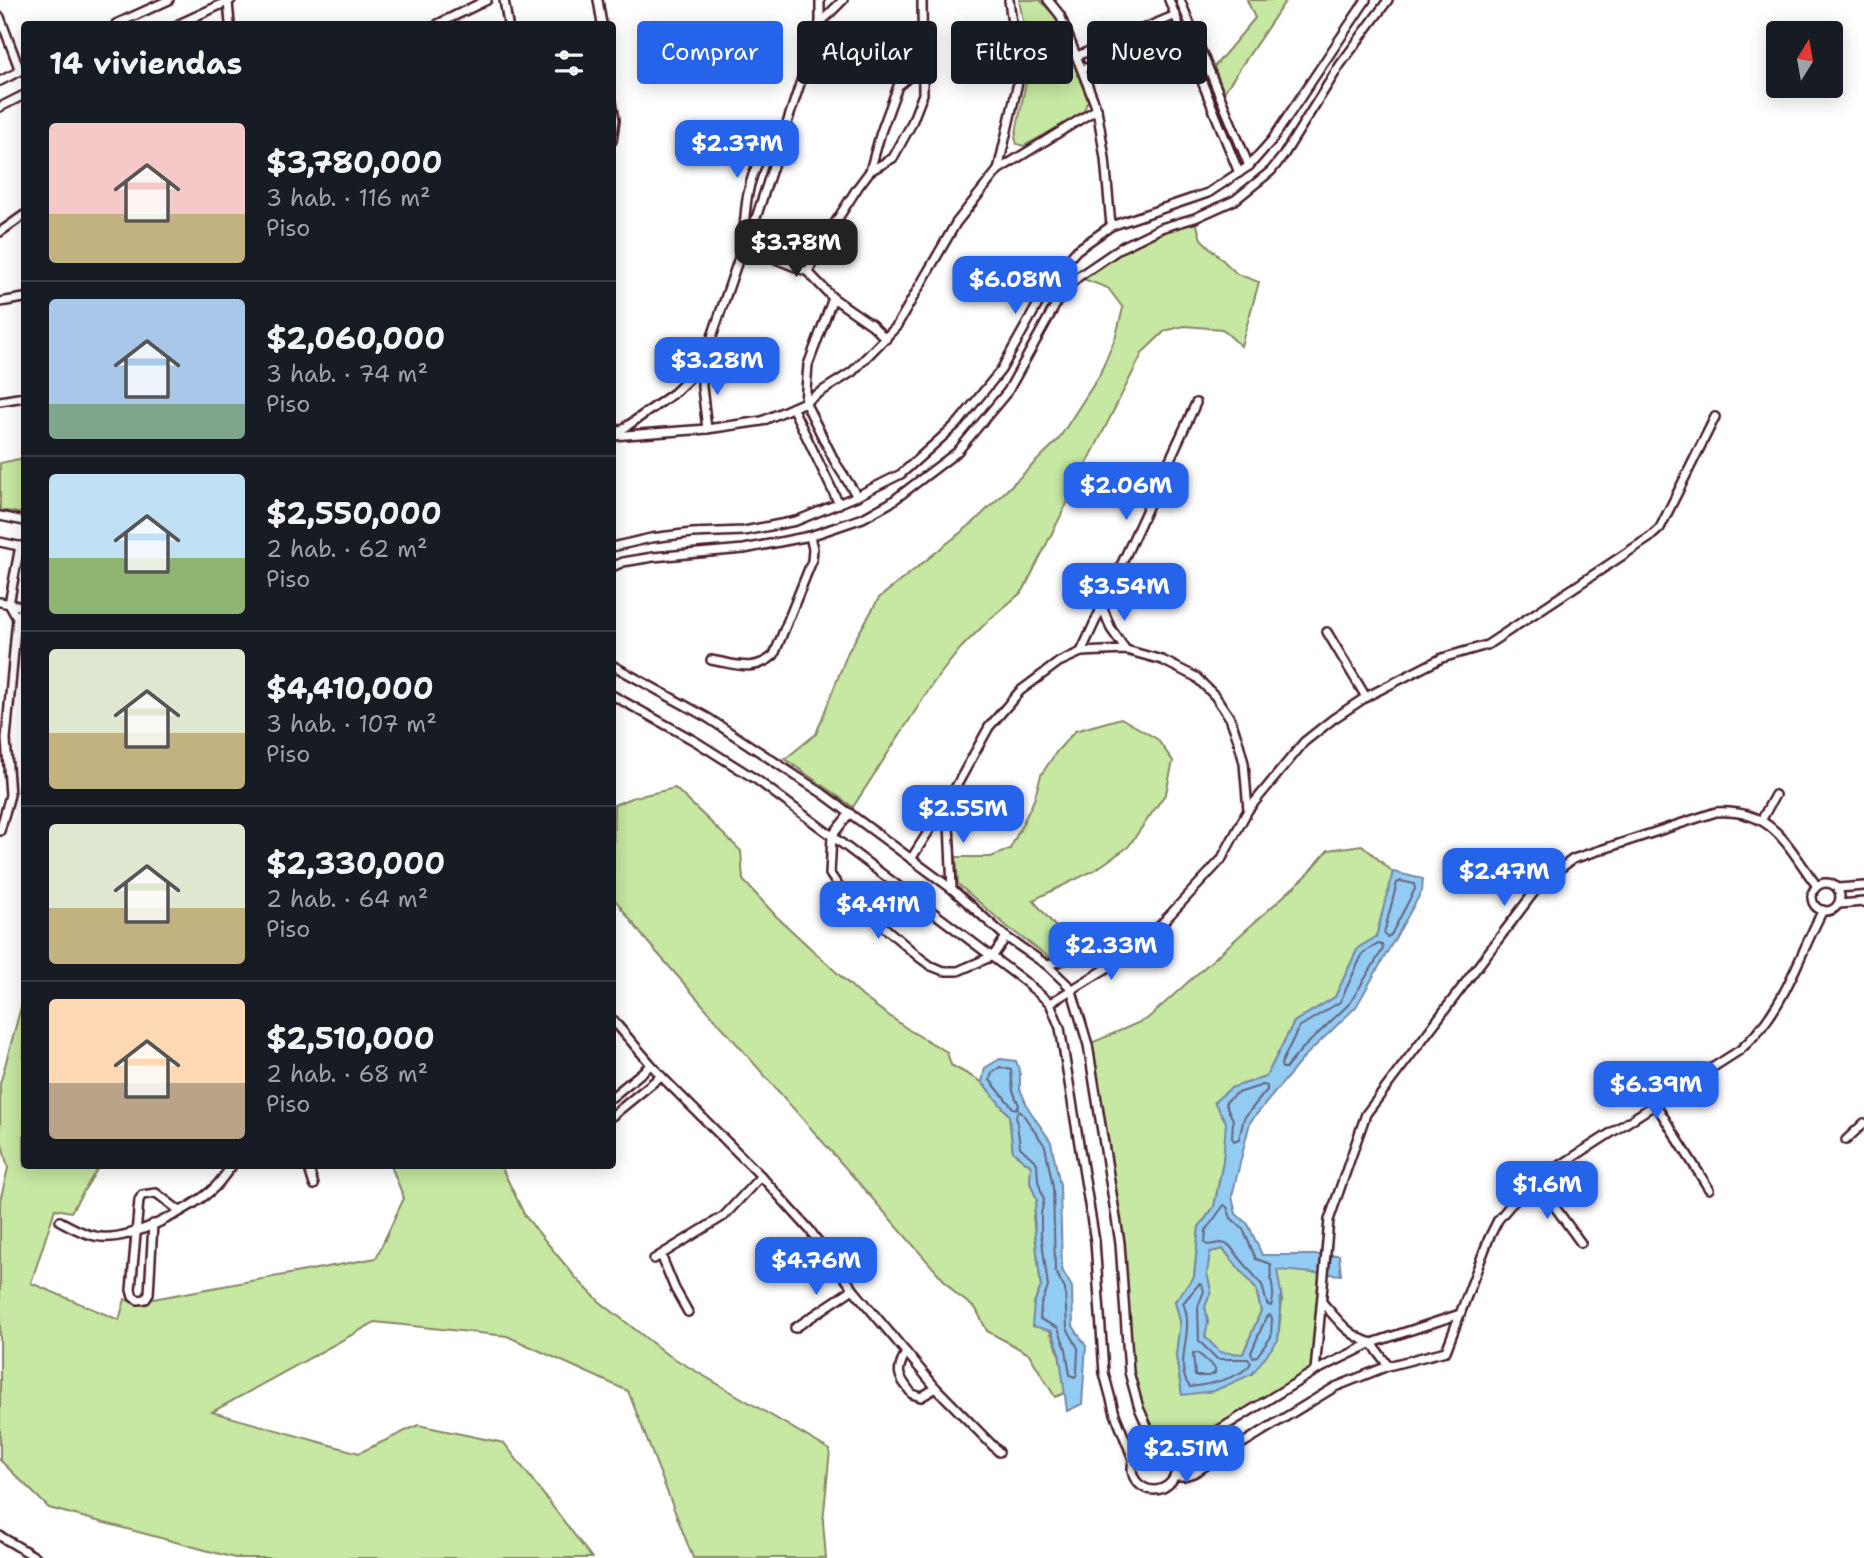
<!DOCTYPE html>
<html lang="es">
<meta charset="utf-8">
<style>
:root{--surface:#171b24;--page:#242831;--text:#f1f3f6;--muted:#9ea1a6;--line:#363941;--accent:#2563eb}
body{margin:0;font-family:"Shantell Sans",sans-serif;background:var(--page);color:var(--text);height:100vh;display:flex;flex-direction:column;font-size:26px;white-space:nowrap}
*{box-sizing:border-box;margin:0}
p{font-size:23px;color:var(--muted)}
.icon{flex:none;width:38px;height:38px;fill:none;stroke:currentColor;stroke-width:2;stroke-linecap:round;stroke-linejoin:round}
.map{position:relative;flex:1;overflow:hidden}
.panel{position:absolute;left:21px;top:21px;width:595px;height:1148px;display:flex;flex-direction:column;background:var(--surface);border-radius:7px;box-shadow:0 4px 18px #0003}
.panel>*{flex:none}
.hud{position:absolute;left:637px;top:21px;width:665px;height:63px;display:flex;gap:14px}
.needle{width:46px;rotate:11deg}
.fabs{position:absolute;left:1766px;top:21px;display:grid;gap:14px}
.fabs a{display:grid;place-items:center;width:77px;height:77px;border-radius:7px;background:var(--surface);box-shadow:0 4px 18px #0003;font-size:35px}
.price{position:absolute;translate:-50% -60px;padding:0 16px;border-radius:14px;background:var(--accent);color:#fff;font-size:23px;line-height:46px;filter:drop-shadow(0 2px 4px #0008)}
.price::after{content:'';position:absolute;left:50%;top:42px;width:21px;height:16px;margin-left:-10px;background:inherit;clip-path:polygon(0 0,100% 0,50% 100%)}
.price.current{background:#222;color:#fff}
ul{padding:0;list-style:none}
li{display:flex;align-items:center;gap:21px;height:175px;padding:0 28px}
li+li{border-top:2px solid var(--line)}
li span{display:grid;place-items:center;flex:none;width:196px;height:140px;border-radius:7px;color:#555}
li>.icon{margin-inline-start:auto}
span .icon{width:84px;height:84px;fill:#fffc;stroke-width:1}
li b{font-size:30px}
h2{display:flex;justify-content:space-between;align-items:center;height:84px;padding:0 28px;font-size:30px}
.chip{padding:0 24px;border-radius:7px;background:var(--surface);box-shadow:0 4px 18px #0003;font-size:24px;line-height:63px}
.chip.current{background:var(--accent);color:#fff}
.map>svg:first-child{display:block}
</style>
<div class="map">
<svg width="1864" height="1558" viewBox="0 0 1864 1558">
<rect width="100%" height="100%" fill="#fff"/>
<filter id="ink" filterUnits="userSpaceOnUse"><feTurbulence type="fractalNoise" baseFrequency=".0143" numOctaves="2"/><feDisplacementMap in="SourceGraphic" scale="14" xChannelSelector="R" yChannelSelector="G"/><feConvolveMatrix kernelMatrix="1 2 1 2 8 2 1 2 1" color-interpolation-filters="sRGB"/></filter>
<g filter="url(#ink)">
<g fill="#c6e8a2" stroke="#888466" stroke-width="2">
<path d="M1019 0H1040L1055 16 1088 100 1083 113 1024 146 1017 144 1015 138 1027 77V42Z"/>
<path d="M1247 0H1286L1224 92 1214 67 1255 18Z"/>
<path d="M1195 218 1201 239 1237 274 1259 282 1241 346 1222 329 1184 326 1165 331 1143 352 1023 591 989 620 960 649 934 682 853 807 785 759 816 734 848 652 879 598 975 521 1058 440 1099 376 1116 336 1123 308 1108 288 1078 277 1161 228Z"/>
<path d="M24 458V514L0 510V463Z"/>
<path d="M1121 718 1157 739 1173 761 1166 793 1128 847 1095 870 1033 900 1076 951 1050 958 1010 929 958 884 956 857H991L1010 849 1034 800 1041 775 1057 751 1075 731Z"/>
<path d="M675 788 741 851 743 880 777 917 863 997 909 1030 947 1052 951 1065 982 1082 1009 1115 1013 1152 1031 1166 1030 1182 1037 1200 1033 1217 1041 1287 1034 1303C1054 1335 1063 1355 1065 1393L1055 1397 1029 1354 987 1331 976 1309 956 1294 645 939 613 897 614 805 631 798Z"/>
<path d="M1362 845 1393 872 1376 937 1358 948 1335 997 1294 1022 1266 1077 1231 1088 1223 1162 1214 1207 1199 1227 1194 1277 1175 1301 1180 1321 1176 1356 1182 1394 1278 1340 1282 1300 1276 1269 1324 1274 1314 1369 1172 1456 1163 1448 1156 1446 1140 1405 1130 1369 1129 1326 1089 1044 1147 1019 1306 876 1328 850Z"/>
<path d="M24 996V1166H99L71 1212 55 1209 31 1283 119 1320 125 1299C135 1305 143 1304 153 1299L376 1258 404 1198 391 1166H501L525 1216 576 1278 599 1301 665 1353 830 1450 823 1522 826 1558H693L628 1391 507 1336 375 1322 212 1412 359 1453 418 1425 504 1443 592 1558H235L49 1508 0 1460V1201L8 1168 0 1136V1084Z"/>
<path d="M1223 1249 1256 1289 1261 1311 1243 1354 1220 1353 1205 1337 1208 1322 1205 1307 1211 1291 1206 1273 1210 1252Z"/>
</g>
<g fill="#93ccf3" stroke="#7687a3" stroke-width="2" fill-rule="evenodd">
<path d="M1393 872 1423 879 1422 891 1356 1007 1306 1055 1250 1122 1232 1196 1236 1214 1248 1224 1262 1255H1339L1341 1275 1277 1270 1281 1293 1278 1340 1252 1374 1214 1391 1182 1395 1176 1356 1180 1321 1175 1301 1194 1277 1199 1227 1214 1207 1223 1162 1226 1122 1214 1102 1231 1088 1266 1077 1294 1022 1335 997 1358 948 1376 937ZM1223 1249 1256 1289 1261 1311 1243 1354 1220 1352 1205 1337 1208 1322 1205 1307 1211 1291 1207 1273 1210 1252Z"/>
<path d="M1000 1059 1016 1061 1020 1073V1089L1028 1108 1051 1142 1060 1185 1062 1270 1072 1287 1073 1326 1086 1346 1082 1404 1067 1411 1059 1350 1052 1331 1032 1326 1034 1303 1041 1287 1035 1234 1034 1213 1037 1200 1030 1182 1031 1166 1013 1152 1009 1115 982 1082 985 1068Z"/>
</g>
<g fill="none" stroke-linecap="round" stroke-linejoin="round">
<g stroke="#67647b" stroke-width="2">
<path d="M1401 881 1414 884 1415 889 1391 935 1387 937 1384 933 1397 883Z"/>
<path d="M1378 944 1382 945 1383 949 1350 1003 1301 1050 1286 1068H1282L1281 1064 1299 1027 1340 1002 1363 953Z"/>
<path d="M1000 1067 1011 1070 1013 1091 1019 1105 1017 1109 1013 1108 990 1080 992 1073Z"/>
<path d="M1263 1085 1267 1086V1090L1244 1118 1239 1139 1234 1141 1232 1138 1233 1120 1225 1103 1235 1094Z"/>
<path d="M1019 1111 1022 1113 1045 1146 1053 1187 1055 1271 1065 1289 1067 1328 1078 1348 1077 1374 1075 1377 1070 1375 1066 1349 1058 1328 1040 1319 1041 1305 1048 1287 1041 1233V1214L1044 1200 1038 1181 1037 1163 1020 1147 1016 1115Z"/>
<path d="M1224 1205 1227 1207 1231 1218 1243 1229 1256 1259 1271 1264C1268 1278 1277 1293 1271 1306L1267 1304 1262 1285 1229 1245 1222 1243 1208 1245 1205 1243 1206 1230Z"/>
<path d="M1199 1284 1202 1285 1204 1291 1198 1307 1199 1341 1217 1359H1248L1251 1363C1242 1378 1207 1385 1190 1387 1175 1370 1189 1340 1187 1320 1187 1314 1185 1308 1183 1303Z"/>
<path d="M1270 1315 1272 1318 1271 1337 1257 1356 1253 1357 1251 1353 1266 1317Z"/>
<path d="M1193 1353H1198L1215 1368V1373L1209 1376H1195Z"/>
</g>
<g stroke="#4a1f2b" stroke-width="12">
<g id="street">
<path d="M504 0 508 24"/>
<path d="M598 0 602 24"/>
<path d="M1048 0 1060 15 1097 109 1105 158 1111 226"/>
<path d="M1169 0 1239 173"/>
<path d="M1180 0 1249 166"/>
<path d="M228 2 230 24"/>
<path d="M0 17 20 71"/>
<path d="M820 23 843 0"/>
<path d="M116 24 169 0"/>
<path d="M179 24 231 0"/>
<path d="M438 24 487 0"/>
<path d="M1077 56 1176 15"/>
<path d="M1083 69 1181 31"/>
<path d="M0 81 24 69"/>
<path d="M612 102 615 120 612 141"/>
<path d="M0 107 24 95"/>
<path d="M781 139C775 145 766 151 761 158 745 184 745 216 743 246L808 272"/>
<path d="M998 170 1019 78 1009 0"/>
<path d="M870 171 881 132 898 86 921 67"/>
<path d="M751 223 819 248"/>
<path d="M0 232 24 215"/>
<path d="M833 298 872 325 886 339"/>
<path d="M0 302 24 298"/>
<path d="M702 367V387L707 429"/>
<path d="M0 401 24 397"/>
<path d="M793 409 839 504"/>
<path d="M612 436 707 429 762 421 805 402 852 372 896 327 956 223 998 170 1097 109"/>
<path d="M613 436 674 393 702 366 743 246 754 224 820 23V0"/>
<path d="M857 496 835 462 805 402 808 365 833 298 808 272 819 248 858 187 870 171 893 158 911 125 923 94 922 0"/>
<path d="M0 516 24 521"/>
<path d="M0 542 23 547"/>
<path d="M612 547 651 538 692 533 744 531 796 521 857 496 901 474 959 422 1001 370 1053 277 1077 250 1111 226 1208 193 1249 166 1272 140 1366 0"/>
<path d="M612 567 623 562 653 557 744 549 810 536 863 518 890 503 957 452 1008 391 1061 295 1078 277 1122 247 1161 228 1195 218 1235 200 1271 171 1283 156 1340 65 1388 0"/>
<path d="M0 602 24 607"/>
<path d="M1102 606 1111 629 1126 650"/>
<path d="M17 618 9 604 20 546"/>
<path d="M1327 632 1366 697"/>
<path d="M1081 652 1196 403"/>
<path d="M711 660C735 664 754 673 774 655L812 561 813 549 810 536"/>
<path d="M612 665 708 718 822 793 952 889 1006 937 1047 965 1071 988 1088 1045 1120 1243 1129 1372 1139 1408 1156 1446"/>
<path d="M612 695 695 741 757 780 832 836 1024 981 1050 1003 1060 1028 1095 1241 1104 1373 1115 1414 1133 1459"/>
<path d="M948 802 952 889"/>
<path d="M1248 810 1304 742 1333 719 1366 697 1442 658 1487 645 1649 538 1660 528 1715 417"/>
<path d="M850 813 832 836 830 874 841 890 920 958 931 966 944 971H958L993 956 1006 937"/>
<path d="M1762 819 1775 795"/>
<path d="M0 831 10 795 6 739 17 618 24 609"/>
<path d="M911 859 948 801 989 727 1020 691 1059 662 1081 652 1126 650 1162 660 1196 677 1215 696 1230 718 1238 740 1244 763 1248 810 1221 860 1152 934 1107 968 1050 1003"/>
<circle cx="1826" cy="897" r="14"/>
<path d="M1838 888 1864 886"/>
<path d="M1839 904 1864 902"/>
<path d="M1047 965 1144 937"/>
<path d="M612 1019 661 1076 761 1176 809 1229 853 1289 936 1388 999 1452"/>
<path d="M612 1097 651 1065"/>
<path d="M1656 1105 1709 1189"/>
<path d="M612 1116 661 1076"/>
<path d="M1846 1140 1864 1123"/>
<path d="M308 1166 314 1185"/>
<path d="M1536 1181 1581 1243"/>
<path d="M60 1221C71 1227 83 1234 95 1236 126 1244 193 1209 215 1187 221 1181 226 1173 232 1166"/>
<path d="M153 1224 149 1294 146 1299 138 1300 133 1297 131 1290 139 1200 142 1195 156 1193 180 1211"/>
<path d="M661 1255 675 1289 688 1312"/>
<path d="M654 1259 724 1216 761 1176"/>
<path d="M1322 1302C1337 1319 1349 1337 1372 1343L1388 1366"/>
<path d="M795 1328 853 1289"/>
<path d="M906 1352C895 1374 898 1375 912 1394L921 1397 936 1388"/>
<path d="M1315 1371 1329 1220 1366 1114 1541 883 1573 859 1716 812C1774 809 1786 845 1817 886"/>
<circle cx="1154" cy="1468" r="22"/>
<path d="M1173 1458 1315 1371 1372 1343 1460 1314"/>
<path d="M1175 1476H1184L1194 1473 1335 1387 1388 1366 1446 1351 1489 1238 1498 1220 1513 1202 1536 1181 1740 1050C1785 1010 1796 961 1823 910"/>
<path d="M0 1536 37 1558"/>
</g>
</g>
<use href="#street" stroke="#fff" stroke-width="7"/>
</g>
</g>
</svg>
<div class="fabs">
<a><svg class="needle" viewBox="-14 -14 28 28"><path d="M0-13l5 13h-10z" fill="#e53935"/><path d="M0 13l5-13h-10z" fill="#9ea1a6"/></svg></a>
</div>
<b class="price" style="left:737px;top:180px">$2.37M</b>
<b class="price current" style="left:796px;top:279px">$3.78M</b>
<b class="price" style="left:1015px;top:316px">$6.08M</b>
<b class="price" style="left:717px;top:397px">$3.28M</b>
<b class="price" style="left:1126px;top:522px">$2.06M</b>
<b class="price" style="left:1124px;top:623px">$3.54M</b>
<b class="price" style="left:963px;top:845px">$2.55M</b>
<b class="price" style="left:1504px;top:908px">$2.47M</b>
<b class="price" style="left:878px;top:941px">$4.41M</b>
<b class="price" style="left:1111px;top:982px">$2.33M</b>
<b class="price" style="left:1656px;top:1121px">$6.39M</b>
<b class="price" style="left:1547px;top:1221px">$1.6M</b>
<b class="price" style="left:816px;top:1297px">$4.76M</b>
<b class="price" style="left:1186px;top:1485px">$2.51M</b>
<div class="hud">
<a class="chip current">Comprar</a>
<a class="chip">Alquilar</a>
<a class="chip">Filtros</a>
<a class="chip">Nuevo</a>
</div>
<section class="panel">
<h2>14 viviendas<svg class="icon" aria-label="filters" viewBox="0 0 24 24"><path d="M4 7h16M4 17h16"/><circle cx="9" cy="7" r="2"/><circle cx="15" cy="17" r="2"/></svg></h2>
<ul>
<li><span style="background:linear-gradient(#f6c9c9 65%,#c2b280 0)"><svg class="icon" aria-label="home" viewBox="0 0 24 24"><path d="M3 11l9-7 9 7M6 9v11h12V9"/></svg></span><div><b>$3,780,000</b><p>3 hab. · 116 m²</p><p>Piso</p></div></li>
<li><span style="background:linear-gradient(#a9c7e8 75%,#7fa58c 0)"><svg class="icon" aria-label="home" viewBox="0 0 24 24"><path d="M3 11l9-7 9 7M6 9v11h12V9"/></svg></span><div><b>$2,060,000</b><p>3 hab. · 74 m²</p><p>Piso</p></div></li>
<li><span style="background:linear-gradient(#bfe0f5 60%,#8fb573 0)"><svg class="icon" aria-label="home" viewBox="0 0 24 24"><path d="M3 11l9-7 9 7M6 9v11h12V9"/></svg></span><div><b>$2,550,000</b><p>2 hab. · 62 m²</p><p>Piso</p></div></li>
<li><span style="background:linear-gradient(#dfe7d0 60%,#c2b280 0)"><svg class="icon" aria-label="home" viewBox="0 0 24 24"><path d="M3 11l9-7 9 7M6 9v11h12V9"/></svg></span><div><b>$4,410,000</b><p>3 hab. · 107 m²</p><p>Piso</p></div></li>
<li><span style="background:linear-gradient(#dfe7d0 60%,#c2b280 0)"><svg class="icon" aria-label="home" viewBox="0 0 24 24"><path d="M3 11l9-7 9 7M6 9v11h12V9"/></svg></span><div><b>$2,330,000</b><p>2 hab. · 64 m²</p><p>Piso</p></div></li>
<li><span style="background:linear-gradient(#ffd9b3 60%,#b9a48a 0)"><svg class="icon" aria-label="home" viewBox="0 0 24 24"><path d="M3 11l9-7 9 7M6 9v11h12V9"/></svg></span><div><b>$2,510,000</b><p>2 hab. · 68 m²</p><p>Piso</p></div></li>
</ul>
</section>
</div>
